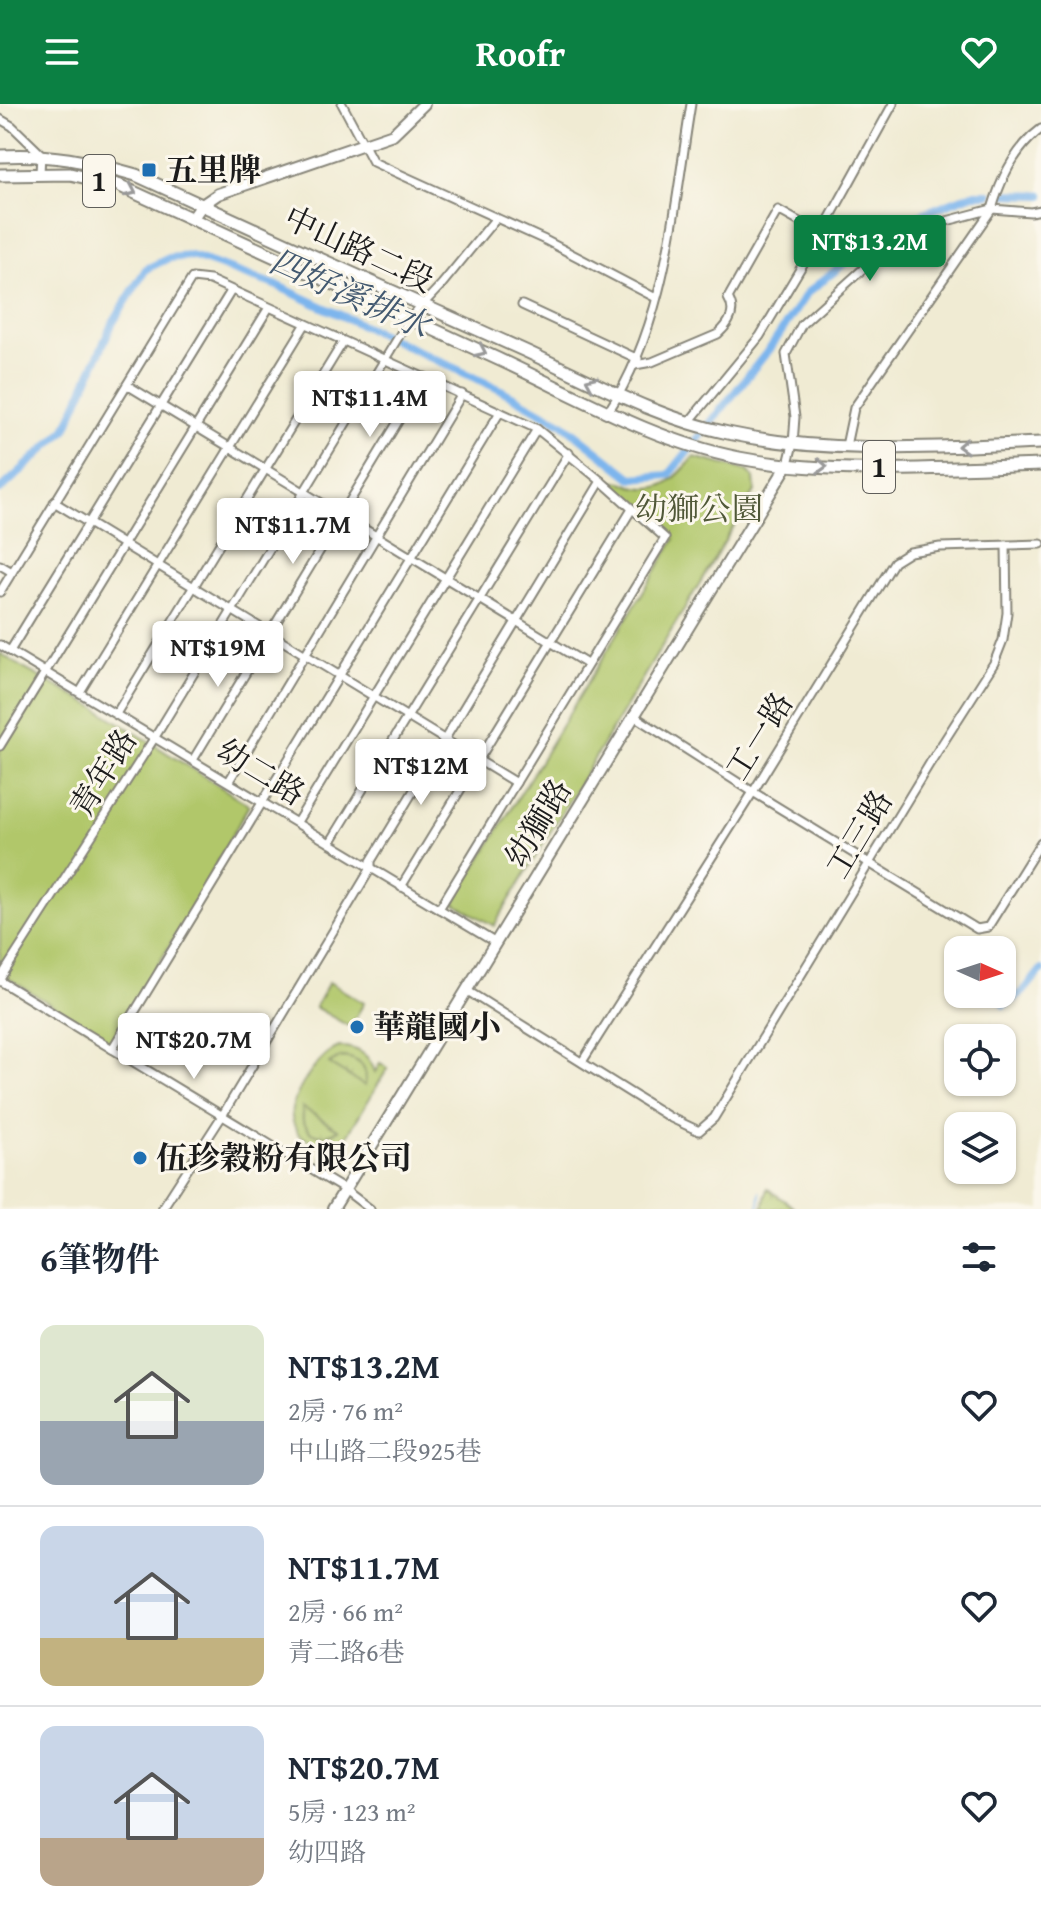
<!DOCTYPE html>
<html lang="zh-TW">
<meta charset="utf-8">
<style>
:root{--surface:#fff;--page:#f2f2f3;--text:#1f2937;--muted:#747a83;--line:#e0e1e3;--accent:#0b8043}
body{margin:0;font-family:"Gentium Book Plus","Noto Serif TC",serif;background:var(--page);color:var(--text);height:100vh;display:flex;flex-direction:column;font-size:30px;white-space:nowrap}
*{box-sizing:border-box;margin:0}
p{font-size:26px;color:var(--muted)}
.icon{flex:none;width:44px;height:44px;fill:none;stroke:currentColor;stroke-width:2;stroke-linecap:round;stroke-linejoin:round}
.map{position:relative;height:1105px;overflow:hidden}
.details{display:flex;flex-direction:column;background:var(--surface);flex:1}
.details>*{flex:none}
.needle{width:52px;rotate:93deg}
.tools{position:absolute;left:944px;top:832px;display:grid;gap:16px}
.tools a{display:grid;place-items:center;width:72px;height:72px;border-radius:16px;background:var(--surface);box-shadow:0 2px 6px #0004;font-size:40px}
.price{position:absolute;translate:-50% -68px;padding:0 18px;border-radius:8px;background:#fff;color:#222;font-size:26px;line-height:52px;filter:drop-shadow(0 2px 4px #0008)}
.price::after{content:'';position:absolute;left:50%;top:48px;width:24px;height:18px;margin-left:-12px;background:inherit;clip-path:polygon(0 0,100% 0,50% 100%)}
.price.current{background:var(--accent);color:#fff}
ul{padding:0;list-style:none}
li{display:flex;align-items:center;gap:24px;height:200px;padding:0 40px}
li+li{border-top:2px solid var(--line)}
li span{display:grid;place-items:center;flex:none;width:224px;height:160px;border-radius:16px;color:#555}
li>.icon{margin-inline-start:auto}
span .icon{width:96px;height:96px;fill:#fffc;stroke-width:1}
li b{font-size:34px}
h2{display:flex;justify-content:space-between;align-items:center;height:96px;padding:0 40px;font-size:34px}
header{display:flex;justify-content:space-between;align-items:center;height:104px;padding:0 40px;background:var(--accent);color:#fff;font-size:36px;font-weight:600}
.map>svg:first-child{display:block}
</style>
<header><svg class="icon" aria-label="menu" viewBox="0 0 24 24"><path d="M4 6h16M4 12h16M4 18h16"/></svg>Roofr<svg class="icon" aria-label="heart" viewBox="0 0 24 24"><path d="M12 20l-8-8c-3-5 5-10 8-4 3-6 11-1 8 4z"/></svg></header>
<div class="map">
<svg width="1041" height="1105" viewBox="0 0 1041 1105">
<defs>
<pattern id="grass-tufts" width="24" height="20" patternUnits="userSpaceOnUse" patternTransform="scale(2)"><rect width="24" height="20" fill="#b1c76b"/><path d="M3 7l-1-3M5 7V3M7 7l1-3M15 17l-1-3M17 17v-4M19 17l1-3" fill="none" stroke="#98aa5c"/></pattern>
</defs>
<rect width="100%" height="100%" fill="#fbf7ec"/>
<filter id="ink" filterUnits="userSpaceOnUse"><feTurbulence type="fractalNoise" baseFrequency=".0125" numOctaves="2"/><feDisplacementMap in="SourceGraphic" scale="16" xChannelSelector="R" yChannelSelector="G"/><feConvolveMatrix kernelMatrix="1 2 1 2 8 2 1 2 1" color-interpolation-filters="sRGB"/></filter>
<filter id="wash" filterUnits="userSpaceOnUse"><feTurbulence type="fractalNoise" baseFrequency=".006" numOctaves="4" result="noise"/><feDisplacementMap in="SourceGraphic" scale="32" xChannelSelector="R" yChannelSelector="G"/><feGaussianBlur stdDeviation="1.8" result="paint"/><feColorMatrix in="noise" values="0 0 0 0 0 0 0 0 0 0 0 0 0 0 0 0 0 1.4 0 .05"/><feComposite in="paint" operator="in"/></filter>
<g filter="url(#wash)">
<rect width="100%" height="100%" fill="#f0ebd3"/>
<g fill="url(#grass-tufts)" stroke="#667244" stroke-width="2">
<path d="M341 953C359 953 369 964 365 982L328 960Z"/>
<path d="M302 1003 339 1026 326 1032 311 1029 303 1018Z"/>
<path d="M767 1084 796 1105H763Z"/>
</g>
<g fill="#b1c76b" stroke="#667244" stroke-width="2" fill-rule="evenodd">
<path d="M694 353 748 367 754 374 755 387 494 822 454 799 675 435 613 379C622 376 624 379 632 382 662 390 677 374 694 353Z"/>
<path d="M0 549 23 564 93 602 249 701 184 818 111 938 0 869Z"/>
<path d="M329 878 364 899 350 923 315 903Z"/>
<path d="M339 943C358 943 369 950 375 968L380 959 388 964 330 1060 321 1055 329 1041H318L299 1031C294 1022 289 1012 293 1001 299 982 320 950 339 943ZM341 953C358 953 369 964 365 982L329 960ZM302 1003 338 1025 339 1026 326 1032 311 1029 303 1018Z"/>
</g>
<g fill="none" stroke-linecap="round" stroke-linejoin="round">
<path stroke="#7db5ed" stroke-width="2" d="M759 1105 760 1088"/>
<g stroke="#7db5ed" stroke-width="8">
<path d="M1003 90 1041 91"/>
<path d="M0 386 66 325 112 220 146 165 169 154 191 152 278 182 501 286 563 320 632 374 669 371 771 243 807 189 893 121 973 90H989"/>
<path d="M1004 901 1023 888 1041 866"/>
</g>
</g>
</g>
<g filter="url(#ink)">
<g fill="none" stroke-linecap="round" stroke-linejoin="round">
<g stroke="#868478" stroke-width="11">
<g id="street">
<path d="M342 0 373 58 545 136 656 194"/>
<path d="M0 15 12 22 41 50 40 69"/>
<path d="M522 201 638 255"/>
<path d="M635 261 652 258 718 230C729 220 737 208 728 194L778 106 821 130"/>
<path d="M127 281 587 560"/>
<path d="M608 308C667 218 674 103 691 0"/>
<path d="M689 318 760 232 821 130 893 0"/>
<path d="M846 342 854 304 992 105C1001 74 1015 44 1041 25"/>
<path d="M788 360 793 340 795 313 786 250 802 220 875 154 924 123 992 105 1031 108 1041 106"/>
<path d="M54 398 516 679"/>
<path d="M0 461 12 468"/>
<path d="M0 488 192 174 210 176 537 325 601 377 665 434 439 805"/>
<path d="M0 541 496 839"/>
<path d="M10 547 231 187"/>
<path d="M80 588 305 221"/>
<path d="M116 610 343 238"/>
<path d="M634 612 753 688 977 825 988 823 1041 738"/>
<path d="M0 642 268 205"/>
<path d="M193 656 425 273"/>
<path d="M229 677 462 290"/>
<path d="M297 718 537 325"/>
<path d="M330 739 569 349"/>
<path d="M401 783 632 405"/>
<path d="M0 875 155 633 410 214 442 180 496 114"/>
<path d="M0 877 345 1086 370 1105"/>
<path d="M466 886 669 1013 699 1027 714 1014 930 659 994 559 1003 536 1007 509 1006 441"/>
<path d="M112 945 500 308"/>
<path d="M582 958 753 688 894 458 910 448 940 443 1041 440"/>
<path d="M162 1105 222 1012 371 764V757L601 377"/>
</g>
</g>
<g stroke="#868478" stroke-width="14">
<g id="secondary">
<path d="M192 115 202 101 218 90 393 30 424 0"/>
<path d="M333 1105 788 360"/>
</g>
</g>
<g stroke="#868478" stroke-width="15">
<g id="primary">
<path d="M0 52C51 49 87 57 136 71 264 130 392 188 521 245 588 275 655 314 728 329 830 351 938 343 1041 339"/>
<path d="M0 71 70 70 118 81C245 139 372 197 498 255 576 291 653 337 739 354 832 372 946 364 1041 361"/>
</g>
</g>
<use href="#street" stroke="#fff" stroke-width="7"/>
<use href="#secondary" stroke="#fff" stroke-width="10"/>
<use href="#primary" stroke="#fff" stroke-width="11"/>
</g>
<defs><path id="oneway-chevron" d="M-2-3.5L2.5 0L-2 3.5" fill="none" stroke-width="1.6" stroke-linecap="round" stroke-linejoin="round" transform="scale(2)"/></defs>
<g stroke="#999">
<use href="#oneway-chevron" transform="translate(131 87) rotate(25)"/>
<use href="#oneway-chevron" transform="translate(481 247) rotate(25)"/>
<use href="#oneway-chevron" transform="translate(591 278) rotate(-156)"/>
<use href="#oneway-chevron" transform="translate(963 342) rotate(178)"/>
<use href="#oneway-chevron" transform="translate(822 362) rotate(2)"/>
</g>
</g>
<g fill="#1f6fb2" stroke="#fbf7ec" stroke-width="3">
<rect x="141" y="58" width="16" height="16" rx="4"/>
<circle cx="357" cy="923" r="8"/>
<circle cx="140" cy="1054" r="8"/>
</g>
<g text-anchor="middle" stroke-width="6" stroke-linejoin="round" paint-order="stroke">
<g fill="#fbf7ec" stroke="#5f5e5a" stroke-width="2">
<rect x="83" y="51" width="32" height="52" rx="6"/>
<rect x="863" y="337" width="32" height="52" rx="6"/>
</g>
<g font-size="30" font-weight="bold" fill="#1c1c1c">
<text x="99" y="87">1</text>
<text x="879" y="373">1</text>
</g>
<g font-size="32" font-weight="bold" fill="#1c1c1c" stroke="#fbf7ec" text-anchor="start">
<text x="165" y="77">五里牌</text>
<text x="373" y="934">華龍國小</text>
<text x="156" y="1065">伍珍穀粉有限公司</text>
</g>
<g font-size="32" fill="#1c1c1c" stroke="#fbf7ec">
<text transform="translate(359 145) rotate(25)" y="11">中山路二段</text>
<text transform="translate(759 632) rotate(-58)" y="11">工一路</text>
<text transform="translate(261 668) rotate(31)" y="11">幼二路</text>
<text transform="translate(103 669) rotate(-58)" y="11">青年路</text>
<text transform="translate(538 719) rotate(-59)" y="11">幼獅路</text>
<text transform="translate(859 730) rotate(-59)" y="11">工三路</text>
</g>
<g font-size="32" fill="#505838" stroke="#fbf7ec">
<text x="699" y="416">幼獅公園</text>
</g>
<g font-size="34" font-style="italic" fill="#435970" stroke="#fbf7ec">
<text transform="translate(350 189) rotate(24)" y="12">四好溪排水</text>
</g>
</g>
</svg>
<div class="tools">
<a><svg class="needle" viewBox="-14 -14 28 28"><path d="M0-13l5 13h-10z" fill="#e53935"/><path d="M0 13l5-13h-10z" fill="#747a83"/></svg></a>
<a><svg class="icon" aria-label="locate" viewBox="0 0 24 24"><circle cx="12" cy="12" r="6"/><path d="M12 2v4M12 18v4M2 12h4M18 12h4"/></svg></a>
<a><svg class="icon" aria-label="layers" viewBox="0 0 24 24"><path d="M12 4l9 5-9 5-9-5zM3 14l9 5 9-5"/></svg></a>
</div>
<b class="price current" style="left:870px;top:179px">NT$13.2M</b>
<b class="price" style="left:370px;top:335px">NT$11.4M</b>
<b class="price" style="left:293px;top:462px">NT$11.7M</b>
<b class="price" style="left:218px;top:585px">NT$19M</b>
<b class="price" style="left:421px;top:703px">NT$12M</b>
<b class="price" style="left:194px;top:977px">NT$20.7M</b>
</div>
<section class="details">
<h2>6筆物件<svg class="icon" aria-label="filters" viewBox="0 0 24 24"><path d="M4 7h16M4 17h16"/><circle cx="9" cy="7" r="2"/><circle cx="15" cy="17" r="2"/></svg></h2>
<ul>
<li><span style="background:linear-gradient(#dfe7d0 60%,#9aa5b1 0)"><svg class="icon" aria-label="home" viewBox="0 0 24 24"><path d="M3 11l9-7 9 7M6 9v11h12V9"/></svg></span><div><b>NT$13.2M</b><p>2房 · 76 m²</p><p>中山路二段925巷</p></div><svg class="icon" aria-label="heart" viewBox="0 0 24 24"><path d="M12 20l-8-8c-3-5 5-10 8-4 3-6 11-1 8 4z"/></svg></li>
<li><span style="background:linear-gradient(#c9d6e8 70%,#c2b280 0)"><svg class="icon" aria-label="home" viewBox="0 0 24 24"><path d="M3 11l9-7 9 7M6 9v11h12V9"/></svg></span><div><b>NT$11.7M</b><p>2房 · 66 m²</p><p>青二路6巷</p></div><svg class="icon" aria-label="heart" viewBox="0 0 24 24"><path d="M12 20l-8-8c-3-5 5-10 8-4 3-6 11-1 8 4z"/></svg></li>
<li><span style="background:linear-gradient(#c9d6e8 70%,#b9a48a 0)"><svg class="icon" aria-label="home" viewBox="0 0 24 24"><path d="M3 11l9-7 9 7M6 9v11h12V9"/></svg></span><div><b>NT$20.7M</b><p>5房 · 123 m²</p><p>幼四路</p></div><svg class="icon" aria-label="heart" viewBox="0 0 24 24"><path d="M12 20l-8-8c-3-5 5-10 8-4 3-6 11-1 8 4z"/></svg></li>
</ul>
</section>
